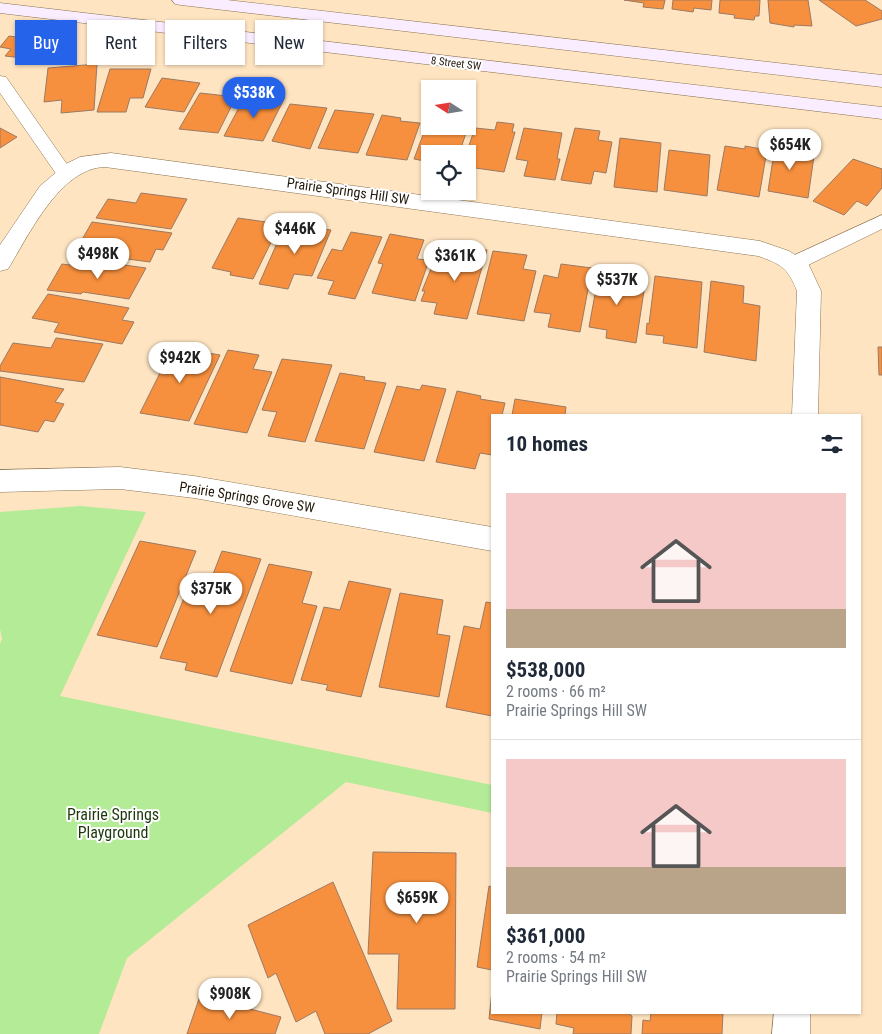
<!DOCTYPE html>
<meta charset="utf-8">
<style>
:root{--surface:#fff;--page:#f2f2f3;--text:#1f2937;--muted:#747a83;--line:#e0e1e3;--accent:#2563eb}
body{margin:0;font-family:"Roboto Condensed",sans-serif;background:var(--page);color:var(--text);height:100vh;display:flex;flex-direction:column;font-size:19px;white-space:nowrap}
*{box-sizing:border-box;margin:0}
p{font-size:16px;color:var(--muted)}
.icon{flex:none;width:28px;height:28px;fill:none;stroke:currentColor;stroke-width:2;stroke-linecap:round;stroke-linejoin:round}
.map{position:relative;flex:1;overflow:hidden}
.side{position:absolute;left:491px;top:414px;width:370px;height:600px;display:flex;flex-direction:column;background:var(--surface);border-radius:0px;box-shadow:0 1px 4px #0004}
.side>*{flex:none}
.top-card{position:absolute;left:15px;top:20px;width:401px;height:45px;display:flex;gap:10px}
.needle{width:32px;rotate:282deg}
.tools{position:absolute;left:421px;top:80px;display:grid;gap:10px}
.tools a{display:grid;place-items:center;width:55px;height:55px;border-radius:0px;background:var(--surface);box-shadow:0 1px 4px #0004;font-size:25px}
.price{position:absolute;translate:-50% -42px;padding:0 11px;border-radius:18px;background:#fff;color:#222;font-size:16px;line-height:32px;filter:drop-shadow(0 1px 2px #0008)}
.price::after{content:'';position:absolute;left:50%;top:30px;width:15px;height:11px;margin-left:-8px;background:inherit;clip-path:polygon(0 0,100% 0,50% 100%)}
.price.selected{background:var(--accent);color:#fff}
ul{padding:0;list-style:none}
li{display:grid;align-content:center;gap:10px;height:265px;padding:0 15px}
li+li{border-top:1px solid var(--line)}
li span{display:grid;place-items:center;height:155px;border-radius:0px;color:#555}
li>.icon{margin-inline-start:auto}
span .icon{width:90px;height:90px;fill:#fffc;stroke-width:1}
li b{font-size:21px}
h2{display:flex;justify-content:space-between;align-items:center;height:60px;padding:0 15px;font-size:21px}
.pill{padding:0 18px;border-radius:0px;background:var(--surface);box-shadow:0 1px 4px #0004;font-size:18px;line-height:45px}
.pill.selected{background:var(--accent);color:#fff}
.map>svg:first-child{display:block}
</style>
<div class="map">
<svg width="882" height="1034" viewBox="0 0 882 1034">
<rect width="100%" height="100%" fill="#fee4c1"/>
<path fill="#b3eb97" d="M81 506 146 512 60 696 492 785V813L346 782 127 958 99 1034H0V644L2 639 0 629V512Z"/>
<g fill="#f7903e" stroke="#9c7962">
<path d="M624 0H665L663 9 643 7 644 3Z"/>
<path d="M673 0H712L711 10 694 8 693 12 672 9Z"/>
<path d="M720 0H760L759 16H755L754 20 734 18 735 15 719 13Z"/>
<path d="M768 0H808L812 26 794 25V27L770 23Z"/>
<path d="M819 0H865L882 11V19L856 26Z"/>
<path d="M9 36 46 41 32 59 5 56 11 49 0 47Z"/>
<path d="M97 64 94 110 61 113 62 100 44 102 48 68Z"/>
<path d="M110 69H151L143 98H130L126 112H97Z"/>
<path d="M162 78 200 83 184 112 145 107Z"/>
<path d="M200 93 236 97 218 133 179 129Z"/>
<path d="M273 96 285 97 263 141 224 136 243 100 263 102 264 100H270Z"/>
<path d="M290 104 327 108 310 149 272 141Z"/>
<path d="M335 110 374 114 358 153 318 148Z"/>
<path d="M382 115 401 118 400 121 420 123 407 160 366 155Z"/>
<path d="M497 122 514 124 512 132H515L504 172 468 167 466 154 475 128 495 130Z"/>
<path d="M427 124 430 126 468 127 459 154H430V162L414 159Z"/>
<path d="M0 128 17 137 0 148Z"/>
<path d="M524 128 562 133 557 159H560L555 180 524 176 528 161 516 159Z"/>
<path d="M575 128 600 131 598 140 612 142 606 173 594 171 591 184 561 180Z"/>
<path d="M620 138 661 143 657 192 614 187Z"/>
<path d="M776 140 793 143 792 153 814 156 808 198 768 191Z"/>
<path d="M725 146 745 149V146L767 150 759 197 717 190Z"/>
<path d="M669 150 710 155 707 196 664 190Z"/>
<path d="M853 159 882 169V188L867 206 857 201 844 215 813 201Z"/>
<path d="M141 193 187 199 171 229 96 218 108 199 136 203Z"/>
<path d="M238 218 280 224 253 279 230 275 231 272 212 268Z"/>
<path d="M92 222 172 233 163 250 156 249 150 262 75 252Z"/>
<path d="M286 223 331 230 312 276 294 274 288 289 259 284Z"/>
<path d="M351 232 382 237 355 299 328 294 334 281 317 278 332 249 342 251Z"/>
<path d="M390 234 424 240 417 259 429 260 415 301 372 293 383 264 378 263Z"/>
<path d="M452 245 487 250 467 319 434 314 437 303 421 301 425 291H422L435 259 447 261Z"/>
<path d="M493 251 527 255 523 269 536 271 524 321 477 314Z"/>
<path d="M96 261 146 268 129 299 83 292 81 294 47 290 62 264 92 268Z"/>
<path d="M561 264 592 268 580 332 548 327 551 314 534 312 544 275 558 278Z"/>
<path d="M600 267 633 273 630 289 644 291 636 343 606 338 607 330 589 327Z"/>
<path d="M655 276 702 282 697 348 663 343 664 336 646 334 647 323 649 324Z"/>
<path d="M711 281 744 286 743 303 760 306 756 361 704 352Z"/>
<path d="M48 294 129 308 122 320 134 322 122 344 54 332 59 323 32 318Z"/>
<path d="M56 338 103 344 84 382 0 371V366L13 343 51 348Z"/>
<path d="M173 347 220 355 189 421 140 413Z"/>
<path d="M878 347H882V375H879Z"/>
<path d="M228 350 259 355 253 369 272 372 247 433 194 424Z"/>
<path d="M282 359 332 365 305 442 268 436 277 412 262 410Z"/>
<path d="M340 373 365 377 364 380 386 383 364 449 315 441Z"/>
<path d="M0 377 64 389 55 402 64 404 54 422 45 420 38 432 0 425Z"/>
<path d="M422 385 446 389 424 461 374 452 397 386 420 390Z"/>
<path d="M457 391 481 396 480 399 505 403 502 415H492V455L480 453 475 469 436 462Z"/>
<path d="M515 399 566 407 565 415H512Z"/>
<path d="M140 541 196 551 157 647 97 635Z"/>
<path d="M222 551 261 559 217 677 185 670 187 663 160 658 192 578 210 582Z"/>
<path d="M269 564 312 572 302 603 317 606 292 684 230 671Z"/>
<path d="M349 581 391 589 361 697 326 690 328 685 301 680 324 607 340 610Z"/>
<path d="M400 593 443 600 437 634 450 636 439 697 379 687Z"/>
<path d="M486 602 492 603V716L446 707 464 626 480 629Z"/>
<path d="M373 852 456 853 455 1009H397L399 954H368Z"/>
<path d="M333 882 392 1021 368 1034H325L316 1011 296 1022 276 973 268 978 248 925Z"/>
<path d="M489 886 492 887V970L477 967Z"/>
<path d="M492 991V1012H542L540 1029 489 1019Z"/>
<path d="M200 996 281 1017 275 1034H187Z"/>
<path d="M557 1012H630V1015L632 1016 631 1034H573L574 1028 556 1024Z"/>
<path d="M651 1012H723L722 1034H642L643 1020 650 1021Z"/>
</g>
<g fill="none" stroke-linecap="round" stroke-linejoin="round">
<g stroke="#8b7453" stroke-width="1">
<g id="lane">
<path d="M0 76 6 77 71 170 74 174 71 178 65 180 59 178 0 93Z"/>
<path d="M882 215V229L800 269 793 271 786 269 783 264 786 259Z"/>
</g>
</g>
<g stroke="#8b7453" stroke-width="1">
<g id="street">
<path d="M111 153 760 241 789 251 808 263 821 291 818 415H792L797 291C788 268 781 264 758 256L105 167C60 168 29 235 8 269L0 271V245L40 186 66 164 80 157Z"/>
<path d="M120 467 194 476 492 527V551L194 498 120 489 0 492V470Z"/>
<path d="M774 1012H810V1034H772Z"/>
</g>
</g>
<g stroke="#8b7453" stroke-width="1">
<g id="secondary">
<path d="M172 0H227L882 75V87L181 5 175 4Z"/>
<path d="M0 3 882 107V119L0 13Z"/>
</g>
</g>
<use href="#lane" fill="#fff" fill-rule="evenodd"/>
<use href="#street" fill="#fff" fill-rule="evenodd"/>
<use href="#secondary" fill="#f9edff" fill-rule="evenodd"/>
</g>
<g text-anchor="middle" stroke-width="4" stroke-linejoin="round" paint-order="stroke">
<g font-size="11" fill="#22190c" stroke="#fff">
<text transform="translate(456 63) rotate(7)" y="4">8 Street SW</text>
</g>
<g font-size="14" fill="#22190c" stroke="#fff">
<text transform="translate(348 191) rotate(8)" y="5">Prairie Springs Hill SW</text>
<text transform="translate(247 497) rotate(9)" y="5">Prairie Springs Grove SW</text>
</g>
<g font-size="16" fill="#1d370c" stroke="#fff">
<text x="113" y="820">Prairie Springs<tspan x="113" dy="18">Playground</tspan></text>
</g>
</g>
</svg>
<div class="tools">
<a><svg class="needle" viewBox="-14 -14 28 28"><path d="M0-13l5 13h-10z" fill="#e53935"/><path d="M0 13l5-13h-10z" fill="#747a83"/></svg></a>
<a><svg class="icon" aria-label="locate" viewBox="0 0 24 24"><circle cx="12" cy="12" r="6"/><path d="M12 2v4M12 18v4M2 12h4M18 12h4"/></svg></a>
</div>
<b class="price selected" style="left:254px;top:119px">$538K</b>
<b class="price" style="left:790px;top:171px">$654K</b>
<b class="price" style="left:295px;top:255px">$446K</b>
<b class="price" style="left:98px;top:280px">$498K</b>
<b class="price" style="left:455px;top:282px">$361K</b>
<b class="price" style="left:617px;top:306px">$537K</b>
<b class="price" style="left:180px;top:384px">$942K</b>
<b class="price" style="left:211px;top:615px">$375K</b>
<b class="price" style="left:417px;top:924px">$659K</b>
<b class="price" style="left:230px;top:1020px">$908K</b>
<div class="top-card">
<a class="pill selected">Buy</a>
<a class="pill">Rent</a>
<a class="pill">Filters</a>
<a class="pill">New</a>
</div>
<section class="side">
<h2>10 homes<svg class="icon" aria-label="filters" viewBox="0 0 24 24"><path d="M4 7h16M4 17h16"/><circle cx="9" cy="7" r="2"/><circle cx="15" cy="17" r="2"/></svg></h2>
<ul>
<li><span style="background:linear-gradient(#f6c9c9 75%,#b9a48a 0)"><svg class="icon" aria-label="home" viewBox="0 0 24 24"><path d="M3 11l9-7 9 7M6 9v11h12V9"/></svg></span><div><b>$538,000</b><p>2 rooms · 66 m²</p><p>Prairie Springs Hill SW</p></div></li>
<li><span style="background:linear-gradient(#f6c9c9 70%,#b9a48a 0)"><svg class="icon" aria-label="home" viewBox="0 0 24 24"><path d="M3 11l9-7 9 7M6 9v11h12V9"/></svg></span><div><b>$361,000</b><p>2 rooms · 54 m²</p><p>Prairie Springs Hill SW</p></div></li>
</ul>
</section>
</div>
